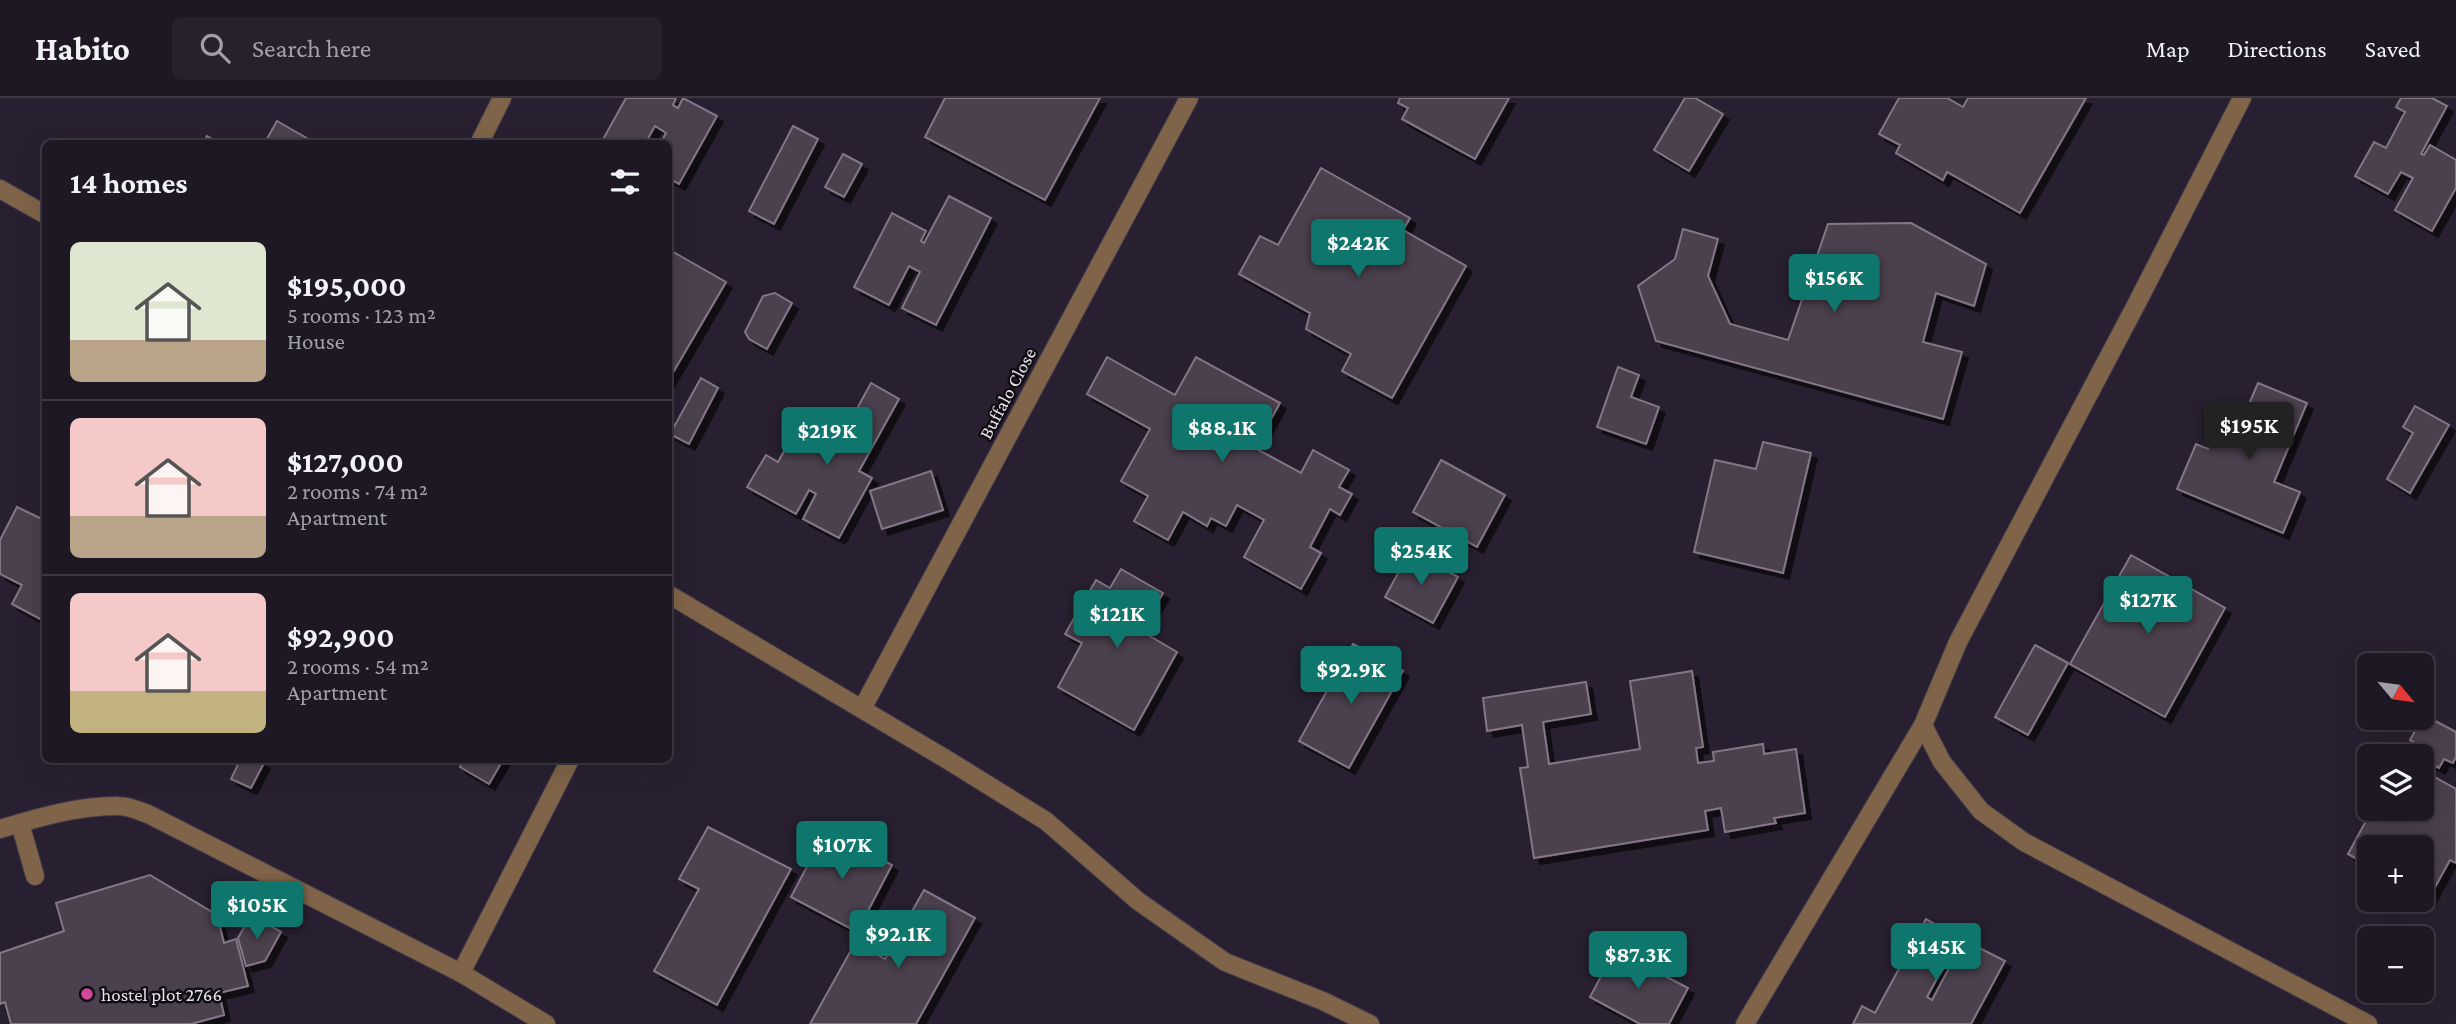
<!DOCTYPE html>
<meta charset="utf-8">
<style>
:root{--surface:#1e1824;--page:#26212c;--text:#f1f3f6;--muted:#a1a0a6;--line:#3c3741;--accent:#0f766e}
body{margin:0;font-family:"Crimson Pro",serif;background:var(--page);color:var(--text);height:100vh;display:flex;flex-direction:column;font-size:26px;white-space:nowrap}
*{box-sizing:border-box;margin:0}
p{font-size:23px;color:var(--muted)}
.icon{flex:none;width:38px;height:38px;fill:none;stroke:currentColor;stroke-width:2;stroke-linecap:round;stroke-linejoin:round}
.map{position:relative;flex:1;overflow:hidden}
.sheet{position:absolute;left:42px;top:42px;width:630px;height:623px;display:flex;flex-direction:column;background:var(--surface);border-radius:10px;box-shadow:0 7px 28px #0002,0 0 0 2px var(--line)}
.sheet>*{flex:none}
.needle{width:46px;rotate:119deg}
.buttons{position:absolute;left:2357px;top:555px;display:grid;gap:14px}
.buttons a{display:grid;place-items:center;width:77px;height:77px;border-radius:10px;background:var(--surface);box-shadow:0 7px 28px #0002,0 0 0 2px var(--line);font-size:35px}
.price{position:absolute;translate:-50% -60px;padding:0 16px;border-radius:7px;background:var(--accent);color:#fff;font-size:23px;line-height:46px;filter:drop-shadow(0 2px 4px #0008)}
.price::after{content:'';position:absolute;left:50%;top:42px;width:21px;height:16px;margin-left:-10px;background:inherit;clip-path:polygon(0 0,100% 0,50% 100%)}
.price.current{background:#222;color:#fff}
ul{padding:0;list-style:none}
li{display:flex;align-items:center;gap:21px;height:175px;padding:0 28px}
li+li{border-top:2px solid var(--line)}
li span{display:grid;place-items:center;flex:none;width:196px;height:140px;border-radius:10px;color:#555}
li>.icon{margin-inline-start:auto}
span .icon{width:84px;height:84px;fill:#fffc;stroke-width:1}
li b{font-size:30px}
h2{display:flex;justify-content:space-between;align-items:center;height:84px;padding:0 28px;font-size:30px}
header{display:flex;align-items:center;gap:42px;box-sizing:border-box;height:98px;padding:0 35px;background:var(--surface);border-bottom:2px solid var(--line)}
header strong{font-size:33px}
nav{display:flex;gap:38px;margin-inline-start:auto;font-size:24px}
.search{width:490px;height:63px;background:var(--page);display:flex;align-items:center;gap:18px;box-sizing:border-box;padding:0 24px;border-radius:10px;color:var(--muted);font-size:26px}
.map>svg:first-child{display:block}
</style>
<header>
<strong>Habito</strong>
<div class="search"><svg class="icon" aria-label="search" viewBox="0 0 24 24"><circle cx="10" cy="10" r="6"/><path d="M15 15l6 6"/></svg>Search here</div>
<nav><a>Map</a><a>Directions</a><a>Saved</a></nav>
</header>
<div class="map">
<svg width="2456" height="926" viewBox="0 0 2456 926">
<defs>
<filter id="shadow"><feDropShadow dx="6" dy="6" stdDeviation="0" flood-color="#0009"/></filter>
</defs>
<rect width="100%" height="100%" fill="#282030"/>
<g fill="#4b3f4e" stroke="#837687" stroke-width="2" filter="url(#shadow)">
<path d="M626 0H676L673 7 678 10 683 0 717 18 679 86 668 80V46H660L666 35 655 28 645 46 601 45Z"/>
<path d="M945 0H1100L1045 102 925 39Z"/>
<path d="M1400 0H1509L1475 61 1402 21 1408 10 1398 5Z"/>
<path d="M1685 0H1695L1723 16 1689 73 1654 52Z"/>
<path d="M1899 0H1947L1963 9 1968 0H2086L2020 115 1947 74 1943 82 1896 55 1900 47 1879 36Z"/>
<path d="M2401 0H2432L2447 8 2421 56 2424 57 2430 47 2456 62V90L2432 133 2395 112 2413 80 2401 74 2388 96 2355 78 2374 44 2386 50 2405 14 2396 9Z"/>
<path d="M277 23 317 46H264Z"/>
<path d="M793 28 818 41 774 126 749 113Z"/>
<path d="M207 38 221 46H203Z"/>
<path d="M843 56 862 66 844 99 825 89Z"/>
<path d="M1321 70 1410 120 1403 132 1466 168 1392 300 1342 273 1351 256 1306 231 1310 215 1239 176 1260 138 1278 147Z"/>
<path d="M949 98 991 120 936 227 902 210 920 174 909 168 889 207 854 189 892 115 926 133 921 143 924 145Z"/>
<path d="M1911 125 1986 166 1974 208 1936 195 1923 244 1962 254 1943 321 1656 243 1638 188 1675 161 1683 131 1718 141 1708 178 1730 226 1788 242 1828 126Z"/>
<path d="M668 151 726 184 668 283Z"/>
<path d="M775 195 792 205 767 251 749 241 745 234 763 198Z"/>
<path d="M1107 259 1175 297 1196 259 1280 305 1255 350 1301 375 1313 352 1349 372 1339 389 1352 396 1340 417 1330 411 1310 449 1321 455 1301 491 1244 459 1264 422 1237 407 1226 428 1211 420 1207 428 1183 414 1168 442 1134 423 1148 398 1121 383 1150 331 1087 296Z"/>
<path d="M1618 269 1639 277 1631 299 1659 309 1646 346 1597 329Z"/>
<path d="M701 280 718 290 689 346 670 336Z"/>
<path d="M871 285 899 301 859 373 872 380 839 440 803 421 816 396 809 392 796 416 747 389 766 357 778 364 796 331 820 344 827 331 842 338Z"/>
<path d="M2258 285 2307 305 2274 384 2300 394 2283 435 2177 391 2196 346 2208 351 2218 327 2237 334Z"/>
<path d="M2415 308 2449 327 2410 395 2387 381 2413 335 2403 329Z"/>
<path d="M1763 344 1811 355 1783 475 1694 454 1715 362 1756 371Z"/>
<path d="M1441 362 1505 397 1477 449 1413 414Z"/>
<path d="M931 373 943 412 882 431 870 393Z"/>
<path d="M17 409 46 423V524L12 506 22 487 0 476V442Z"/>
<path d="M1410 453 1458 479 1433 525 1385 499Z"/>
<path d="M2131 457 2225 510 2165 619 2070 566Z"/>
<path d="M1121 471 1163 495 1141 533 1177 554 1134 632 1058 589 1082 545 1065 536 1096 482 1110 490Z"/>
<path d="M1353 546 1403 573 1349 670 1299 643Z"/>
<path d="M2035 547 2068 565 2028 637 1995 619Z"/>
<path d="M1692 573 1703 649 1696 650 1698 665 1714 663 1713 654 1763 646 1764 656 1796 651 1805 715 1774 720 1776 725 1725 734 1721 710 1705 713 1708 732 1534 760 1520 670 1528 669 1522 627 1487 633 1483 600 1586 584 1591 616 1543 624 1549 666 1640 651 1630 583Z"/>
<path d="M2424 617 2456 634V659L2453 665 2444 661 2439 670 2422 661 2426 651 2410 642Z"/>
<path d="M240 662H258L264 665 251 690 231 681Z"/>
<path d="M464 662H503L489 686 460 669Z"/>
<path d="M2422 672 2456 691V765L2450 762 2428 802 2422 798V749H2409L2413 742 2404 737 2398 749H2370V768L2348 756 2367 721 2372 724 2379 710H2422Z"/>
<path d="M708 729 791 771 717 907 654 873 699 791 679 781Z"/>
<path d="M826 732 892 767 857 834 791 799Z"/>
<path d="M150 777 217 817 224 845 236 841 248 888 219 895 224 917 191 926H11L5 904 0 906V855L64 833 56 805Z"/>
<path d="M924 792 975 820 916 926H810L855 845 885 861Z"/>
<path d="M251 817 281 834 265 863 246 868 238 840Z"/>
<path d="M1926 821 1959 840 1927 899 1932 902 1964 842 2005 863 1971 926H1853L1862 908 1875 915Z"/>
<path d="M1615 852 1688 890 1669 926H1640L1590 899Z"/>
</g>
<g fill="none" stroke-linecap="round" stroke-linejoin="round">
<g stroke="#433b4a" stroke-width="20">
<g id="minor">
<path d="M2242 0 2137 205 1958 544 1923 627 1942 664 1981 713 2024 744 2368 926"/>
<path d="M479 46 502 0"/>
<path d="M0 91 46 117"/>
<path d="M668 496 946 661 1046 723 1138 803 1225 864 1323 903 1370 926"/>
<path d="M862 611 1189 0"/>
<path d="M20 725 35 778"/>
<path d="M0 731C37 720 80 707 119 708 129 708 140 713 150 717L461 875 546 926"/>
<path d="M461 875 570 662"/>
<path d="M1745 926 1923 627"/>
</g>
</g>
<use href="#minor" stroke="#7f6449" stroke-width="18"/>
</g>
<circle fill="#d1479c" stroke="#0f0c12" stroke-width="2.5" cx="87" cy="896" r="7"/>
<g text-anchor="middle" stroke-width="5" stroke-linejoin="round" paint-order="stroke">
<g font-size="19" fill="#e7e2ec" stroke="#0f0c12">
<text transform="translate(1007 295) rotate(-62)" y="7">Buffalo Close</text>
</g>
<g font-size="19" fill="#e7e2ec" stroke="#0f0c12" text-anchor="start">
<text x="101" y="903">hostel plot 2766</text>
</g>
</g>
</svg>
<div class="buttons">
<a><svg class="needle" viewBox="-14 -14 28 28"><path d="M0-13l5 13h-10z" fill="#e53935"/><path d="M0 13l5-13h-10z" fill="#a1a0a6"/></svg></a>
<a><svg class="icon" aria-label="layers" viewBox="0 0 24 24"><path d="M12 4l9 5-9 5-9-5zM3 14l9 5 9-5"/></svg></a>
<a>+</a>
<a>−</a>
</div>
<b class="price" style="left:1358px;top:181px">$242K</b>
<b class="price" style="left:1834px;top:216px">$156K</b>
<b class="price current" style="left:2249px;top:364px">$195K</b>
<b class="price" style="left:1222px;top:366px">$88.1K</b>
<b class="price" style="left:827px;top:369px">$219K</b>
<b class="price" style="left:1421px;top:489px">$254K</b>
<b class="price" style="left:2148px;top:538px">$127K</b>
<b class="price" style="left:1117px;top:552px">$121K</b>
<b class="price" style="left:1351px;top:608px">$92.9K</b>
<b class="price" style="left:842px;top:783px">$107K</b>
<b class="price" style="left:257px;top:843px">$105K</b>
<b class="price" style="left:898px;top:872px">$92.1K</b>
<b class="price" style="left:1936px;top:885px">$145K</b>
<b class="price" style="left:1638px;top:893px">$87.3K</b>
<section class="sheet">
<h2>14 homes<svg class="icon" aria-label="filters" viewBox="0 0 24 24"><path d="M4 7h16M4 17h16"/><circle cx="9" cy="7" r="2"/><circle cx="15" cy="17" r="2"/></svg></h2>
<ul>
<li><span style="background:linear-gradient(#dfe7d0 70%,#b9a48a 0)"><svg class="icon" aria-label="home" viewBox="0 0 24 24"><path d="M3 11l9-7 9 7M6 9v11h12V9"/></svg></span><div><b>$195,000</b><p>5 rooms · 123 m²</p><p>House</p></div></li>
<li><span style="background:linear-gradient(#f6c9c9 70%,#b9a48a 0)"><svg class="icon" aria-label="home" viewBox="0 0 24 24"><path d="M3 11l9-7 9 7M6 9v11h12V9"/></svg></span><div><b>$127,000</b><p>2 rooms · 74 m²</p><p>Apartment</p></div></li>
<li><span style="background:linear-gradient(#f6c9c9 70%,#c2b280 0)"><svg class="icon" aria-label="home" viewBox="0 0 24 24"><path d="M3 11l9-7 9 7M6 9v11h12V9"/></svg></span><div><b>$92,900</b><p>2 rooms · 54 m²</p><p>Apartment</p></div></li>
</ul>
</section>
</div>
